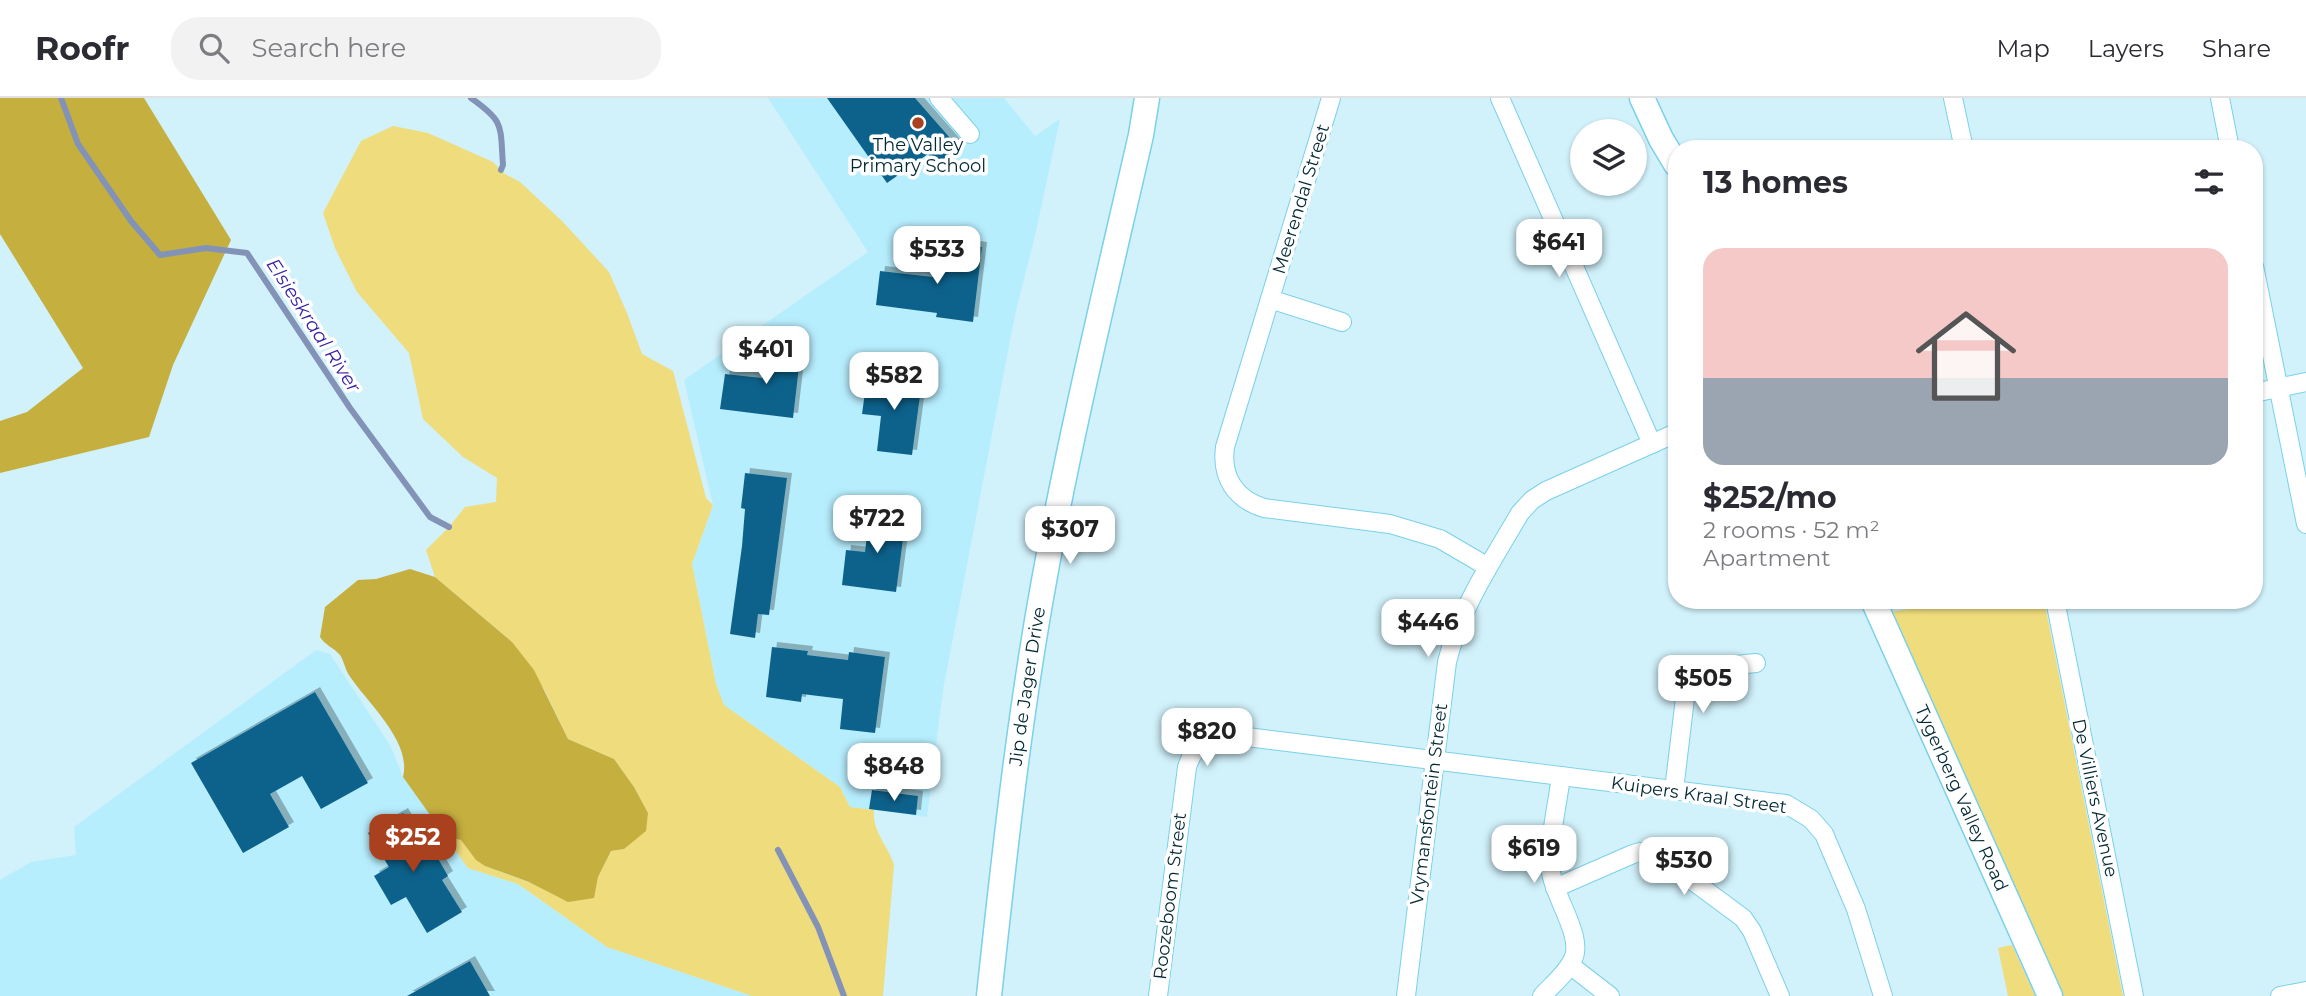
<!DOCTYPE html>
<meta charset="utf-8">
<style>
:root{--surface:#fff;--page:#f2f2f3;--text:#2b2b33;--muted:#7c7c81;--line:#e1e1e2;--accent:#a9411f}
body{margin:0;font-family:Montserrat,sans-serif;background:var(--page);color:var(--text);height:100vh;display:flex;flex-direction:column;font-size:26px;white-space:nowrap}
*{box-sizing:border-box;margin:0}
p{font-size:23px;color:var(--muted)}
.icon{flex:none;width:38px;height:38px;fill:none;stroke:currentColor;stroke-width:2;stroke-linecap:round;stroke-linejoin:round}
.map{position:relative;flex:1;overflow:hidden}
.sheet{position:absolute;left:1668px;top:42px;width:595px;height:469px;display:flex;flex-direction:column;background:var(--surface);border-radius:28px;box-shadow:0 2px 5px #0004}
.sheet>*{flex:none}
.fabs{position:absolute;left:1570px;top:21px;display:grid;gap:14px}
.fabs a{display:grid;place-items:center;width:77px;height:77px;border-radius:50%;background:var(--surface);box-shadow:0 2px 5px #0004;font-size:35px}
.price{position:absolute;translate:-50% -60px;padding:0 16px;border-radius:14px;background:#fff;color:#222;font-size:23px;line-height:46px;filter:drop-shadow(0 2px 4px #0008)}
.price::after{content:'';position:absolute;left:50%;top:42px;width:21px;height:16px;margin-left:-10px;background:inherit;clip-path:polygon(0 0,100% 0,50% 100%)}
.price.active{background:var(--accent);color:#fff}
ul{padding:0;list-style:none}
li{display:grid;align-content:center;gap:14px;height:371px;padding:0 35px}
li span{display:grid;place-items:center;height:217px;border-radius:21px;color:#555}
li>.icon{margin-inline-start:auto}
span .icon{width:126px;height:126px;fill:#fffc;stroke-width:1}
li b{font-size:30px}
h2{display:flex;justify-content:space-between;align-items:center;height:84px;padding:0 35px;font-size:30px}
header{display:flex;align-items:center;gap:42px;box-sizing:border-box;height:98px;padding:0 35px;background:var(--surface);border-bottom:2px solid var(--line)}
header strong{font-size:33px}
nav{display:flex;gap:38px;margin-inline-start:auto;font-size:24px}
.search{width:490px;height:63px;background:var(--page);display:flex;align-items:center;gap:18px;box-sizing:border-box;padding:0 24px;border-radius:28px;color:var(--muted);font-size:26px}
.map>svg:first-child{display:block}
</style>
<header>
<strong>Roofr</strong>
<div class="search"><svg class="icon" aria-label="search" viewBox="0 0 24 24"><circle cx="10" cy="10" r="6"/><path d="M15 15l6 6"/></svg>Search here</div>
<nav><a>Map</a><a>Layers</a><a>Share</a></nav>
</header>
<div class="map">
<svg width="2306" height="898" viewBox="0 0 2306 898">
<defs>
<filter id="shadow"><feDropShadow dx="5" dy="-5" stdDeviation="0" flood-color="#0004"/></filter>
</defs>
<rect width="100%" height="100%" fill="#d1f1fb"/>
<g fill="#b7eefe">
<path d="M768 0H1004L1035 38 1060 21 1035 138 1015 217 943 592 927 719 850 709 840 689 724 607 716 586 692 466 713 407 684 282 868 154Z"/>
<path d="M316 552 330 556 390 647 403 679 468 770 518 786 607 849 752 898H0V782L31 764 76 757 74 729Z"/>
</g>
<g fill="#efdc7d">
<path d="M393 28 428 35 493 64 505 76 520 84 562 123 609 174 627 215 642 256 673 273 706 400 713 407 692 466 716 586 724 607 840 689 850 709 874 712C872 734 888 747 894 767L883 898H752L607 849 518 786 468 770 445 738 461 741 469 753 485 768 539 788 593 800 598 779 611 753 624 751 648 715 634 689 614 661 568 641 545 593 512 544 435 479 426 452 449 429 465 409 496 404 497 380 463 359 423 321 409 255 357 194 335 150 323 115 361 43Z"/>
<path d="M1965 502H2044L2123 898H2060L1890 514Z"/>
<path d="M2012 847 2032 891 2035 898H2008L1998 850Z"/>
</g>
<g fill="#c5af3e">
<path d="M0 0H144L231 142 173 267 149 339 0 375V323L27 314 83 270 0 136Z"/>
<path d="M410 471 435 479 512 544 534 572 568 641 614 661 634 689 648 715 646 733 624 751 611 753 598 779 594 800 568 804 529 784 485 768 476 762 461 742 445 738 403 679C412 643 367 605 349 577 345 571 344 563 340 557 334 550 325 547 320 539L325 509 358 482 376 481Z"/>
</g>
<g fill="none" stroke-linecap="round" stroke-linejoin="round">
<g stroke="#8293b7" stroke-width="6">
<path d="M61 0 78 46 131 123 160 157 206 150 247 155 350 310 430 419 449 429"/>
<path d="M471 0C505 24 500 27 503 67L501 72"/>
<path d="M778 752 818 829 844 898"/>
</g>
</g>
<g fill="#0e628c" filter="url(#shadow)">
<path d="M827 0H915L958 49 937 67 928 56 887 85Z"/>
<path d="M946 144 982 149 973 224 936 219 937 215 876 207 880 173 942 180Z"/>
<path d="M766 247 801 252 793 320 720 311 725 276 762 280Z"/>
<path d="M887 279 922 283 912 357 877 353 881 318 862 316 867 280 886 282Z"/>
<path d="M745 375 787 380 769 517 758 516 755 540 730 536 742 448 745 411 741 410Z"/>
<path d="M870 414 906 419 896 494 842 487 846 452 865 454Z"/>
<path d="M772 549 808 553 807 557 848 562 849 554 885 559 875 635 840 631 843 601 802 596 801 604 766 599Z"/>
<path d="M315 594 368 685 321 711 302 678 270 696 289 729 243 755 191 665Z"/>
<path d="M872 692 918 698 916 717 869 711Z"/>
<path d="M403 715 422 746 428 743 448 778 442 782 462 814 427 835 406 799 391 807 374 778 389 769 368 735Z"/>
<path d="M470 863 490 898H407Z"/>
</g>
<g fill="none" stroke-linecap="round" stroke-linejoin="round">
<g stroke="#7ad1e9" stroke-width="20">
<g id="street">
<path d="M939 0 970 36"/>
<path d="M1331 0 1225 349C1221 379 1235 401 1264 410L1390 426 1440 441 1488 469"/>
<path d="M1500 0 1652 346"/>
<path d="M1953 0 1964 51"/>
<path d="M2220 0 2230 51"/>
<path d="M2254 168 2306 426"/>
<path d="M1270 201 1342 224"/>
<path d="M2254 295 2306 284"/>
<path d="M2055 502 2134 898"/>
<path d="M1674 692 1686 592C1695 566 1733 568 1756 565"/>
<path d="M1555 790 1633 756 1640 754 1655 755 1743 820 1752 833 1780 898"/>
<path d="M1570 867 1610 898"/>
<path d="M1158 898 1187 669C1194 647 1208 638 1231 637L1786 706 1811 721 1824 736 1856 811 1883 898"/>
<path d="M1406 898 1447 564C1460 510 1493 462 1520 415L1532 402 1546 393 1676 335"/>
<path d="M1542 898C1552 887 1567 875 1573 861 1584 839 1554 799 1551 774 1547 750 1558 704 1561 678"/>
<path d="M2280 898 2306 893"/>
</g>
</g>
<g stroke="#7ad1e9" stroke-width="27">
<g id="secondary">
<path d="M1642 0 1661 41 1676 66"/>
<path id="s1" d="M1873 502 2050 898"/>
<path id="s2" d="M989 898C1004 759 1019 620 1044 483 1071 333 1107 186 1141 37L1147 0"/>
</g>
</g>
<use href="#street" stroke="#fff" stroke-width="18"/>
<use href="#secondary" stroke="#fff" stroke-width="24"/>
</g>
<circle fill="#a9411f" stroke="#fff" stroke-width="2.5" cx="918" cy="25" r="7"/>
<g text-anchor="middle" stroke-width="7" stroke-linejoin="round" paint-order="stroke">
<g font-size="18" fill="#022933" stroke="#fff">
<text x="918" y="53">The Valley<tspan x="918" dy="21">Primary School</tspan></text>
</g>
<g font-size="18" fill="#022933" stroke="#fff">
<text transform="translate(1301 101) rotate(-73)" y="6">Meerendal Street</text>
<text dy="6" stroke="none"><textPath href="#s2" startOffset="312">Jip de Jager Drive</textPath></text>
<text transform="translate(1699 697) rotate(8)" y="6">Kuipers Kraal Street</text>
<text dy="6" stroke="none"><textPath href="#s1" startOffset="217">Tygerberg Valley Road</textPath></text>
<text transform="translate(2095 700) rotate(78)" y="6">De Villiers Avenue</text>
<text transform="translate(1429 706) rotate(-83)" y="6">Vrymansfontein Street</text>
<text transform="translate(1170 798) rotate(-83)" y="6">Roozeboom Street</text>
</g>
<g font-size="19" font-style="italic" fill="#3522a6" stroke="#fff">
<text transform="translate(314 227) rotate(57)" y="7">Elsieskraal River</text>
</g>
</g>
</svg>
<div class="fabs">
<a><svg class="icon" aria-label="layers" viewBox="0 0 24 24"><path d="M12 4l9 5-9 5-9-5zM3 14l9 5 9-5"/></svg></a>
</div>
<b class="price" style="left:1559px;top:181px">$641</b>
<b class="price" style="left:937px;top:188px">$533</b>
<b class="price" style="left:766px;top:288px">$401</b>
<b class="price" style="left:894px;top:314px">$582</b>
<b class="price" style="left:877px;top:457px">$722</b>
<b class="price" style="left:1070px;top:468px">$307</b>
<b class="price" style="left:1428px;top:561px">$446</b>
<b class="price" style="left:1703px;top:617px">$505</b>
<b class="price" style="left:1207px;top:670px">$820</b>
<b class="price" style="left:894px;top:705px">$848</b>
<b class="price active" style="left:413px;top:776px">$252</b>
<b class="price" style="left:1534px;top:787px">$619</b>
<b class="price" style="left:1684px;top:799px">$530</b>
<section class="sheet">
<h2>13 homes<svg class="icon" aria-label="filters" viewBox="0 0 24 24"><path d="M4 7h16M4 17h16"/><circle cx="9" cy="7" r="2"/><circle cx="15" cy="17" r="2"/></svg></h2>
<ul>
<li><span style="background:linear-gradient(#f6c9c9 60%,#9aa5b1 0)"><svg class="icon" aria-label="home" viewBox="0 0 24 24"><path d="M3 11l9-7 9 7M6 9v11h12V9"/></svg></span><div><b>$252/mo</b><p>2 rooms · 52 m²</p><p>Apartment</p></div></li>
</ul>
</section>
</div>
